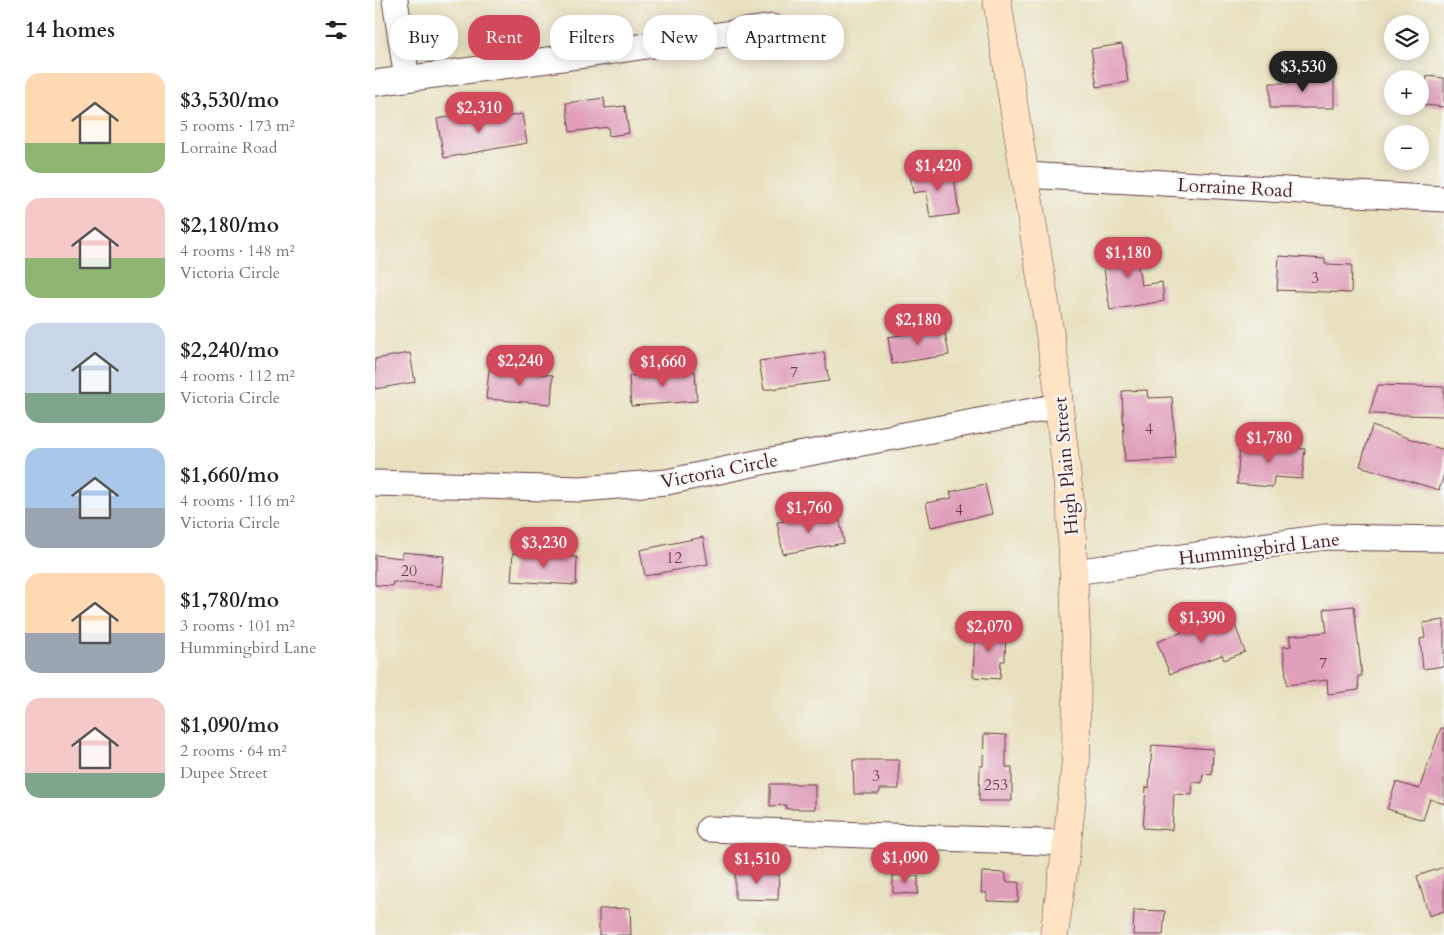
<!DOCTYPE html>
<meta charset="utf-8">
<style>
:root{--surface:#fff;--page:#f2f2f2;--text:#222;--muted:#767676;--accent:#d1495b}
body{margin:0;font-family:Cardo,serif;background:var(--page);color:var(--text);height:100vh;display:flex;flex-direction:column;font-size:19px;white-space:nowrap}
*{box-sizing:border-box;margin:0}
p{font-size:16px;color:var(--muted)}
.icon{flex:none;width:28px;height:28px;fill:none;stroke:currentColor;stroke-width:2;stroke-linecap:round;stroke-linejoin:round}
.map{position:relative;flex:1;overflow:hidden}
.panel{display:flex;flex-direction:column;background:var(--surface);width:375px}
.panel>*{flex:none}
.top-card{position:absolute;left:15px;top:15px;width:475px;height:45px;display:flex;gap:10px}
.controls{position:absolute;left:1009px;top:15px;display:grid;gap:10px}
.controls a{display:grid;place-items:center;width:45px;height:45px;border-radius:50%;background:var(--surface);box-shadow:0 2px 12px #0003;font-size:25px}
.price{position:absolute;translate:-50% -42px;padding:0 11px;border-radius:18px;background:var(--accent);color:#fff;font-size:16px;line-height:32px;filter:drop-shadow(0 1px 2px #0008)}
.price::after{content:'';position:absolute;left:50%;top:30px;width:15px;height:11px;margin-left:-8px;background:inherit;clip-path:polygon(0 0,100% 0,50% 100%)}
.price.selected{background:#222;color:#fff}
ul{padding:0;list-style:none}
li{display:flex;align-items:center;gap:15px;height:125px;padding:0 25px}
li span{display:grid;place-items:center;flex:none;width:140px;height:100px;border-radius:15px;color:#555}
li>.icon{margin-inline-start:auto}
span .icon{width:60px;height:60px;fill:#fffc;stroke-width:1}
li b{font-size:21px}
h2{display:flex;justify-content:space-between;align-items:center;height:60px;padding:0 25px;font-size:21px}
.chip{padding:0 18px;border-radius:20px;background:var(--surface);box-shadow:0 2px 12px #0003;font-size:18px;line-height:45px}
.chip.selected{background:var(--accent);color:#fff}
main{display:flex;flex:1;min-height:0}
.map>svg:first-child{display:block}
</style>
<main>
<section class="panel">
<h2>14 homes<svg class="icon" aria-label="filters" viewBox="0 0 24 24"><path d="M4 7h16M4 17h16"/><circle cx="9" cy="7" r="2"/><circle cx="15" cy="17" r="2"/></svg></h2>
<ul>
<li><span style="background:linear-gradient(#ffd9b3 70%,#8fb573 0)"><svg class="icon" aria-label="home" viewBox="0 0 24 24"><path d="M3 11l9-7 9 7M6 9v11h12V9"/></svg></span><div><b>$3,530/mo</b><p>5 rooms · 173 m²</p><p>Lorraine Road</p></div></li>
<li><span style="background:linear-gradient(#f6c9c9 60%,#8fb573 0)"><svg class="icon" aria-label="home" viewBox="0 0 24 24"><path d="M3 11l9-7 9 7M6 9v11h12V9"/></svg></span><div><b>$2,180/mo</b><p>4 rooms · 148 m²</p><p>Victoria Circle</p></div></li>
<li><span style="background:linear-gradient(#c9d6e8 70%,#7fa58c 0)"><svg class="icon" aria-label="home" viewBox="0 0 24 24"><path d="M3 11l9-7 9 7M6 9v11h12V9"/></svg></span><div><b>$2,240/mo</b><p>4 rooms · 112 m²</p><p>Victoria Circle</p></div></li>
<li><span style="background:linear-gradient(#a9c7e8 60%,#9aa5b1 0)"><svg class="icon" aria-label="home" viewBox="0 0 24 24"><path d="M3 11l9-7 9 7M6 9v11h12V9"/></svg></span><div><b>$1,660/mo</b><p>4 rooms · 116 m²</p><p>Victoria Circle</p></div></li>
<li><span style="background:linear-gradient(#ffd9b3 60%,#9aa5b1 0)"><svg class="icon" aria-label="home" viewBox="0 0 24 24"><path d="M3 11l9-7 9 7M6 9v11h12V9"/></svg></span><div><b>$1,780/mo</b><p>3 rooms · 101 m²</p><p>Hummingbird Lane</p></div></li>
<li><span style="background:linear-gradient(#f6c9c9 75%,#7fa58c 0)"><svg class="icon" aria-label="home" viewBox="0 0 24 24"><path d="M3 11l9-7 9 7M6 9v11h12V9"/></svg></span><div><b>$1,090/mo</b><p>2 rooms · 64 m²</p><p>Dupee Street</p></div></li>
</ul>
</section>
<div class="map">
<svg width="1069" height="935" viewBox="0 0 1069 935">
<rect width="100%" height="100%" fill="#f6f6f2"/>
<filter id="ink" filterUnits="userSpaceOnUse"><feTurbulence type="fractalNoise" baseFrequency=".02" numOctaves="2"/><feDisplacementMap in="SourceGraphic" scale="10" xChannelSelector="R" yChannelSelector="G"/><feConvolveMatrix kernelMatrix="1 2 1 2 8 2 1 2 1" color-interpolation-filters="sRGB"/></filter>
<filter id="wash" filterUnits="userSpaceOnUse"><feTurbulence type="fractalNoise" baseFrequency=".0096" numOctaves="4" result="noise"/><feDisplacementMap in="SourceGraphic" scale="20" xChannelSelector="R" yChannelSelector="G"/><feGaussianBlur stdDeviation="1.12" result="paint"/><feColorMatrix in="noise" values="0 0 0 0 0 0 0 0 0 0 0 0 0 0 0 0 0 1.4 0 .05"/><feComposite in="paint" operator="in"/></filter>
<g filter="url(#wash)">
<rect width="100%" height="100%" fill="#e8e1bf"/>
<g id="blocks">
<g fill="#e09fbb">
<path d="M747 44 753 82 722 87 716 49Z"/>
<path d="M1052 76 1069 78V107L1049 105Z"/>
<path d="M914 77H959V108H895V83H914Z"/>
<path d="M229 98 230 108 250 106 254 133 234 136 233 127 195 132 191 103Z"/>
<path d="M103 112 105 122 147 114 152 143 69 158 62 119Z"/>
<path d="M578 169 584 214 555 218 551 191 538 193 535 175Z"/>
<path d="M759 240 766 285 787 282 789 301 735 310 728 261 734 260 732 245Z"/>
<path d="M904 256 950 259V264L977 265 976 293 902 290Z"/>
<path d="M569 328 574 355 517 364 513 337Z"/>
<path d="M449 352 454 381 389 390 384 361Z"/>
<path d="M35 353 40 382 0 389V359Z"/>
<path d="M114 370 178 375 176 404 111 399Z"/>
<path d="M320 371 322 401 256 406 254 376Z"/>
<path d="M1003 385 1069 387V416L994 414Z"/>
<path d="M772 390 773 398 797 397 801 459 750 462 747 391Z"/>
<path d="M997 426 1069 450V474L1064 490 985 466Z"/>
<path d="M865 444 930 449 927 479 899 477 898 487 862 484Z"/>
<path d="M610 484 617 514 556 527 551 503 577 498 575 492Z"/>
<path d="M439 516 440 521 464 516 469 543 408 554 402 522Z"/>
<path d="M328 537 333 564 270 576 265 550Z"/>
<path d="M27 552 69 556 66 586 18 582 17 586 0 585V555L27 558Z"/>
<path d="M138 553 202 557 201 585 136 581Z"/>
<path d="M979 606 987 676H983L984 690 953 694 952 680 912 685 908 647 916 646 914 636 952 632 949 609Z"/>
<path d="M855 611 870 652 849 660 847 655 795 674 782 642 828 624V621Z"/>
<path d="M1069 620V666L1048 669 1045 639 1050 638 1048 623Z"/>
<path d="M600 629 631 630 630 661H626L625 679 598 677Z"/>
<path d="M1066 728H1069V804L1055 799 1048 820 1012 809 1021 782 1044 789Z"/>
<path d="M609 734 631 735V767H637V801H604L605 766H608Z"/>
<path d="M777 745 838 749 837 775 828 774 827 783 818 782 817 795 799 794 797 830 768 828 771 787 774 788Z"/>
<path d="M478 760H524V789H505L504 794H479Z"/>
<path d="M395 784H440V809H411V805L395 806Z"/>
<path d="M1069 867V911L1054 916 1042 876Z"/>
<path d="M360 870 404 871 403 900 360 899Z"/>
<path d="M607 872 631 873V882H644L643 902 612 901V893H606Z"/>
<path d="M518 875 543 876V894L518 893Z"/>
<path d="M255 908 256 935H224V909Z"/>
<path d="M759 910 790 911 788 935H758Z"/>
</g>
</g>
</g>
<g filter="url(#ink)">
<use href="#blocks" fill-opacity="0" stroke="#623c41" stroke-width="1"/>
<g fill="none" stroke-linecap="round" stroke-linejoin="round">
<g stroke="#623c41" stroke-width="27">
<g id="street">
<path d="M20 0 32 79"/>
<path d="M0 83 217 54 397 27"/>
<path d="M650 175 1069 199"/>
<path d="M0 483 206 489 292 482 386 462 684 406"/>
<path d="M699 572 950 537 1069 539"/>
<path d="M334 829 692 843"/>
</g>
</g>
<g stroke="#623c41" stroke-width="29">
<path id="secondary" d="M622 0 682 379 684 406 696 513 702 658 701 760 692 843 679 935"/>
</g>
<use href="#street" stroke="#fff" stroke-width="25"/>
<use href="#secondary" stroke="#fee4c5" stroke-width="28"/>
</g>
</g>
<g text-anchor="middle" stroke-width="4.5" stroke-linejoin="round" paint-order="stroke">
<g font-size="16" fill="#703f4f">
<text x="940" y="283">3</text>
<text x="419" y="377">7</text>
<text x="774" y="434">4</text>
<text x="584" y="515">4</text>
<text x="299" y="563">12</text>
<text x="34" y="576">20</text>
<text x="948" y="668">7</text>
<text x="501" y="781">3</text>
<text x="621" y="790">253</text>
</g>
<g font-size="19" fill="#4a1f2b" stroke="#f6f6f2">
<text transform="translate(860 187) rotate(3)" y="7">Lorraine Road</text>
<text transform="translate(690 466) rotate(-95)" y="7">High Plain Street</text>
<text transform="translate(344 470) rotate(-11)" y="7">Victoria Circle</text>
<text transform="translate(884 548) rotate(-7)" y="7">Hummingbird Lane</text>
</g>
</g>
</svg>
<div class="controls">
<a><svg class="icon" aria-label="layers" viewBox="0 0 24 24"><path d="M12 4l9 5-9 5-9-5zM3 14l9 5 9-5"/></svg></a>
<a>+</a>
<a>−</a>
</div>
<b class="price selected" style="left:928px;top:93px">$3,530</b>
<b class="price" style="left:104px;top:134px">$2,310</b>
<b class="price" style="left:563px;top:192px">$1,420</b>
<b class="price" style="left:753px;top:279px">$1,180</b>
<b class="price" style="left:543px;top:346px">$2,180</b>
<b class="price" style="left:145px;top:387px">$2,240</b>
<b class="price" style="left:288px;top:388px">$1,660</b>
<b class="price" style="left:894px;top:464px">$1,780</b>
<b class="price" style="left:434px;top:534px">$1,760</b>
<b class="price" style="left:169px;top:569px">$3,230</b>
<b class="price" style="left:827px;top:644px">$1,390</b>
<b class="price" style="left:614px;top:653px">$2,070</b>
<b class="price" style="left:530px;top:884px">$1,090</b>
<b class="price" style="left:382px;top:885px">$1,510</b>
<div class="top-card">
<a class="chip">Buy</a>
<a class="chip selected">Rent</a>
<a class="chip">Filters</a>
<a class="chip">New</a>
<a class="chip">Apartment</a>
</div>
</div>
</main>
